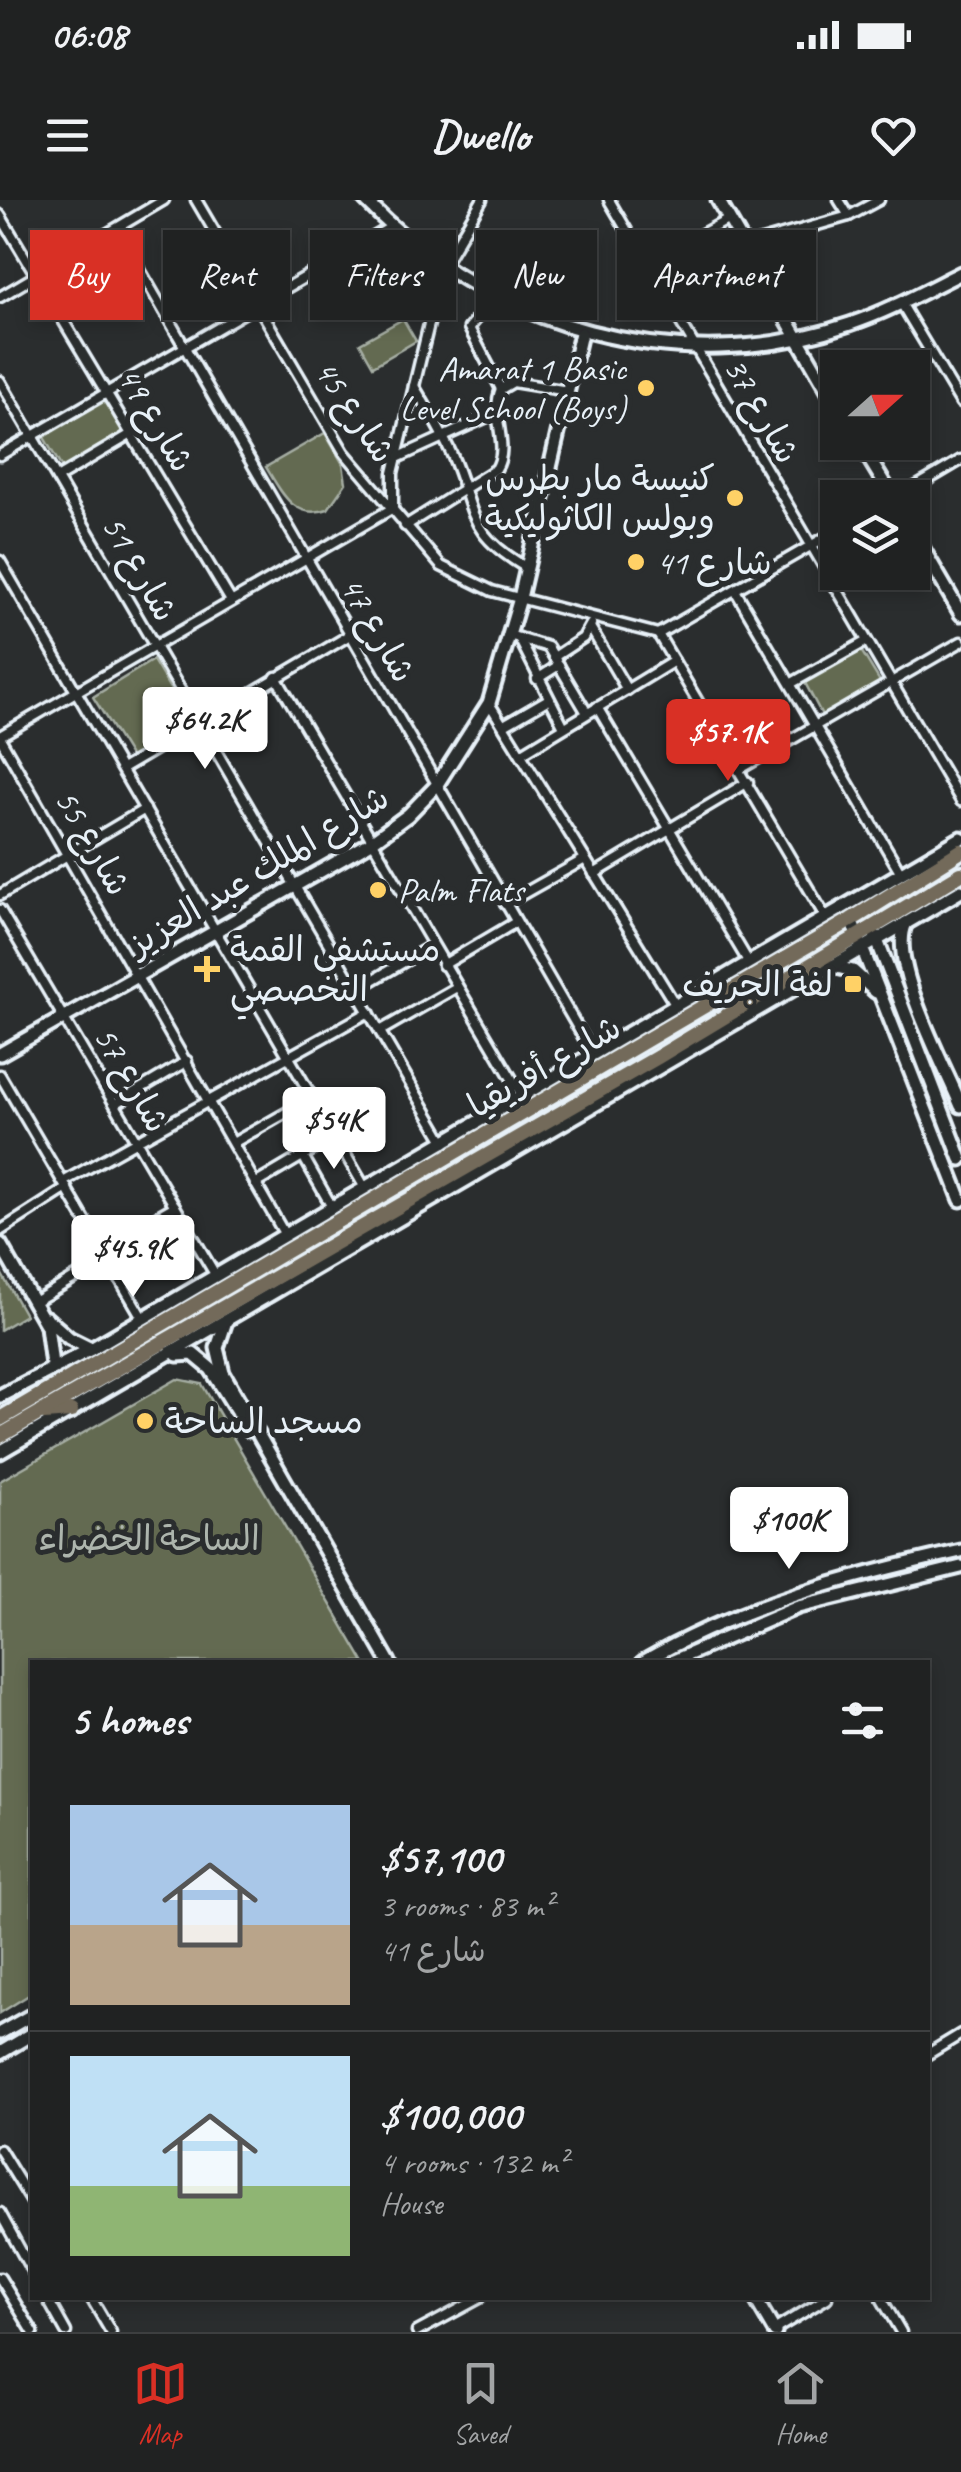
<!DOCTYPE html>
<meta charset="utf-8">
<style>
:root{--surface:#202222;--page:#282a2a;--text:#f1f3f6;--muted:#a2a4a5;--line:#3d3f40;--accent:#d93025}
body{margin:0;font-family:Caveat,"Playpen Sans Arabic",sans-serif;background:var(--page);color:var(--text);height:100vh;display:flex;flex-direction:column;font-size:38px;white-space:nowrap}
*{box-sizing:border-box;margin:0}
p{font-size:32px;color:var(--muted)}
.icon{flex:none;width:55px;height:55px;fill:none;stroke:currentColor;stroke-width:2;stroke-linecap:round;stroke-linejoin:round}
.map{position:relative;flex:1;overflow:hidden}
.details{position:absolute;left:30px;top:1460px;width:900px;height:640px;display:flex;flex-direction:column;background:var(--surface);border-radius:0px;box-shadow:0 5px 15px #0003,0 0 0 2px var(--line)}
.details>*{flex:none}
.guide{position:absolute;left:30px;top:30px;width:902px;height:90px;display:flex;gap:20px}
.needle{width:65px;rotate:69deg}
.buttons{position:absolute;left:820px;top:150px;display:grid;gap:20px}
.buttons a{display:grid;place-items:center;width:110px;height:110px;border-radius:0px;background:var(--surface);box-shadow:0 5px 15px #0003,0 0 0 2px var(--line);font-size:50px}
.price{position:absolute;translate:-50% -85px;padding:0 22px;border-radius:10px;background:#fff;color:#222;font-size:32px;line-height:65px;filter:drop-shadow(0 2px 5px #0008)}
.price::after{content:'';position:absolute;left:50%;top:60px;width:30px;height:22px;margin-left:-15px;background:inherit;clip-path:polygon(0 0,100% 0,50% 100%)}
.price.current{background:var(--accent);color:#fff}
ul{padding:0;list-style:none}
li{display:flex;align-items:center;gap:30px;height:250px;padding:0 40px}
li+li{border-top:2px solid var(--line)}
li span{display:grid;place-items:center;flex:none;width:280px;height:200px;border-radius:0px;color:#555}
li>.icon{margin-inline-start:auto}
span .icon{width:120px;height:120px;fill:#fffc;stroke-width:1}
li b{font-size:42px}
h2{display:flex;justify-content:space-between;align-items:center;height:120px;padding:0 40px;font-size:42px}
.tag{padding:0 35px;border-radius:0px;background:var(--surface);box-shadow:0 5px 15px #0003,0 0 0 2px var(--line);font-size:35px;line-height:90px}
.tag.current{background:var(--accent);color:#fff}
.status{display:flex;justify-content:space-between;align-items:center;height:70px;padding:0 50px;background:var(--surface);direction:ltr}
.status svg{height:28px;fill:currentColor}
header{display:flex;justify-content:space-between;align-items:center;height:130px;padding:0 40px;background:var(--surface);font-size:45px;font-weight:700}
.tabs{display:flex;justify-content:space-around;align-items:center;height:140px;border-top:2px solid var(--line);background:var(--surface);font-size:28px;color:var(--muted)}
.tabs a{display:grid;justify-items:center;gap:5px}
.tabs .current{color:var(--accent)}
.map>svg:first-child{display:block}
</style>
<div class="status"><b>06:08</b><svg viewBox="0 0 49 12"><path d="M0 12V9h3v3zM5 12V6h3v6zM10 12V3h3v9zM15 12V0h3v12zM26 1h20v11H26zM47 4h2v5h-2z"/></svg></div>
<header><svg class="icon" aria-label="menu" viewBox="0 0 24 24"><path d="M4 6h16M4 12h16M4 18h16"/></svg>Dwello<svg class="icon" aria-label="heart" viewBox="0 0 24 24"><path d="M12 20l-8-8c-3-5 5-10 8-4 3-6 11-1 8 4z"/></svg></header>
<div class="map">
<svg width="961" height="2132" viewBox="0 0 961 2132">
<rect width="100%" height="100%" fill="#2a2d2e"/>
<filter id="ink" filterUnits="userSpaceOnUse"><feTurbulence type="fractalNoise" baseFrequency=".01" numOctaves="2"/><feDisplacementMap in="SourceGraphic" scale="20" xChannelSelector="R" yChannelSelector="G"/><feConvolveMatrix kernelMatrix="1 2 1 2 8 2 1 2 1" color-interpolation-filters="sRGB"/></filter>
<g filter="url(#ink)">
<g fill="#646b51" stroke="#a6aea4" stroke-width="2.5">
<path d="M403 119 416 141 373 166 360 143Z"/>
<path d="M105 198 126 233 63 270 42 234Z"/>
<path d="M325 233 343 264 346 283 328 309C294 321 281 292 266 267Z"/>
<path d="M859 447 881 483 822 515 803 479Z"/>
<path d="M153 460 190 522 131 558 93 497Z"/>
<path d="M0 1071 25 1115 0 1130Z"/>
<path d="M177 1179 202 1184 364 1462H32V1793L0 1813V1281Z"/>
</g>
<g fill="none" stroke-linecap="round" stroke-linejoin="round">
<g stroke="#e8f1f8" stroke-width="15">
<g id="street">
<path d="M196 0 344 252 441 366 492 391 658 434 838 330"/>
<path d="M609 0 961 601"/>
<path d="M839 0 849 16"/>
<path d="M0 15 231 401"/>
<path d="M117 30 593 854"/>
<path d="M744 46 849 16 879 0"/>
<path d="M646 65 729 19"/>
<path d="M496 96 469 128 501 189"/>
<path d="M0 97 164 0"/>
<path d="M901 103 961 203"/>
<path d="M0 181 445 943"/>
<path d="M414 186C427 208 441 231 452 255 477 313 465 332 527 368"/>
<path d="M0 255 391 27"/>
<path d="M397 258 496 213"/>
<path d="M57 278 133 233"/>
<path d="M897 298 961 260"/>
<path d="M405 326 496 269C511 245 489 216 501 189L513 182 568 191"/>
<path d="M0 361 365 988"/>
<path d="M735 390 901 673"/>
<path d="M590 427 627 490"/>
<path d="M658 434 826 718"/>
<path d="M509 435 548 447 587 513"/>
<path d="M519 438 564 527"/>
<path d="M554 457 583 438 591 424"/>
<path d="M276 477 522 896"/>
<path d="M537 479 559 465"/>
<path d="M792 483 867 441"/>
<path d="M489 503 676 806"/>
<path d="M597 507 749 763"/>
<path d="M504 525 547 500"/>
<path d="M0 536 393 308V273L443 66 482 0"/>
<path d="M0 538 285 1035"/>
<path d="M521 554 674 461"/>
<path d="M122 569 350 435"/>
<path d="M740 569 961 442"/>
<path d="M594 674 748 582"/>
<path d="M0 695 145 609"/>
<path d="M505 704 585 659"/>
<path d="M0 710 216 1076"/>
<path d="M443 765 516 722"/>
<path d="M356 790 431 746"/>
<path d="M380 831 455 788"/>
<path d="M0 875 143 1119"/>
<path d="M115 904 187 861"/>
<path d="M233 943 314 897"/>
<path d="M303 956 332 1007"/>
<path d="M63 982 369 812"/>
<path d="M255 984 336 936"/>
<path d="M0 1031 67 988"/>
<path d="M103 1048 175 1006"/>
<path d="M34 1102 108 1058"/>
<path d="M928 1854 961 1834"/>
<path d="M0 1950 32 2002"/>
<path d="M0 2013 32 2071"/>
<path d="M0 2078 33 2132"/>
<path d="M47 2098 66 2132"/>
<path d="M91 2098 111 2132"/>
<path d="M881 2098 901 2132"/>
<path d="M774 2130 827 2098"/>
<path d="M417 2132 480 2098"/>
</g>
</g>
<g stroke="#e8f1f8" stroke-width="19">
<g id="secondary">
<path d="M365 0C488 128 680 182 850 124 889 111 925 91 961 73"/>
<path d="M718 0 838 208"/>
<path d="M859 242 893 298"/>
<path d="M912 330 961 414"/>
<path d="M851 720 961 1000"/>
<path d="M906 723C887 761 945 866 961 906"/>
<path d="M875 735 961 959"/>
<path d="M829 765 853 771 876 792"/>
<path d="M0 854 370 643 408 615 436 586 489 503 520 398 581 133"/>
<path d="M0 1044 47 1126 52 1165"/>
<path d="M46 1118 69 1138 91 1149"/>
<path d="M225 1124 217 1148 223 1173 389 1462"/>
<path d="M177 1155 193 1154 211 1169 249 1230"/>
<path d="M0 1196 91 1149 961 638"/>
<path d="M0 1252 961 691"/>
<path d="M643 1462C743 1404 849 1376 961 1351"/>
<path d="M671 1462 798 1407 961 1367"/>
<path d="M0 1833 32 1815"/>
<path d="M0 1853 32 1834"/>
<path d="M755 2098 775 2132"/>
</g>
</g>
<g stroke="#e8f1f8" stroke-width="21">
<g id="highway">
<path d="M44 1213 71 1211"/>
<path d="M0 1219 851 720 961 651"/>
<path d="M0 1236 658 857 961 674"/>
</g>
</g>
<use href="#street" stroke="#2a2d2e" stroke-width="8"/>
<use href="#secondary" stroke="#2a2d2e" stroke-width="11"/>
<use href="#highway" stroke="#736b5a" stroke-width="14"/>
</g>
</g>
<g fill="#ffd166" stroke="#2a2d2e" stroke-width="4">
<circle cx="646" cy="188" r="10"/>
<circle cx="735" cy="298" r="10"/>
<circle cx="636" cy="362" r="10"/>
<circle cx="378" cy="690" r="10"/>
<path d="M202 754h10v10h10v10h-10v10h-10v-10h-10v-10h10z"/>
<rect x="843" y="774" width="20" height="20" rx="5"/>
<circle cx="145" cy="1221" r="10"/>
</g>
<g text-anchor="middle" stroke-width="10" stroke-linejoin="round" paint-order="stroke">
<g font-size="35" fill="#e8f1f8" stroke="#2a2d2e" text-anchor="start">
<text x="626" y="180" text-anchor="end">Amarat 1 Basic<tspan x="626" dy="40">Level School (Boys)</tspan></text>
<text x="715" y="290" text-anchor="end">كنيسة مار بطرس<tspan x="715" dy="40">وبولس الكاثوليكية</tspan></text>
<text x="656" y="374">شارع 41</text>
<text x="398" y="702">Palm Flats</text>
<text x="230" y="761">مستشفى القمة<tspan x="230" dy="40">التخصصي</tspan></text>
<text x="833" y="796" text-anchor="end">لفة الجريف</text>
<text x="165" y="1233">مسجد الساحة</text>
</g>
<g font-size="35" fill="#e8f1f8" stroke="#2a2d2e">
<text transform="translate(762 210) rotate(60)" y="12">شارع 37</text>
<text transform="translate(355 211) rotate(56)" y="12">شارع 45</text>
<text transform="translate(156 219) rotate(59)" y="12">شارع 49</text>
<text transform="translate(140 368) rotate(60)" y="12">شارع 51</text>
<text transform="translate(378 429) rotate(60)" y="12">شارع 47</text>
<text transform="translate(93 642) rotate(60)" y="12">شارع 55</text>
<text transform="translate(258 670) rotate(-31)" y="12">شارع الملك عبد العزيز</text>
<text transform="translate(544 866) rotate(-30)" y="12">شارع أفريقيا</text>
<text transform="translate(132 879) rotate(60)" y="12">شارع 57</text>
</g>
<g font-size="35" fill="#adb5ad" stroke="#2a2d2e">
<text x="149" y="1350">الساحة الخضراء</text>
</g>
</g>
</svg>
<div class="buttons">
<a><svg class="needle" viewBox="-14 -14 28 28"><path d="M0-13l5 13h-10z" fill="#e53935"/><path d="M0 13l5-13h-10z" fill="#a2a4a5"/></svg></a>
<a><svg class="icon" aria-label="layers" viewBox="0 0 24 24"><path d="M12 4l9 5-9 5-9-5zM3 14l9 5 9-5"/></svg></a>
</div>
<b class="price" style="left:205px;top:572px">$64.2K</b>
<b class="price current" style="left:728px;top:584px">$57.1K</b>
<b class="price" style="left:334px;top:972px">$54K</b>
<b class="price" style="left:133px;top:1100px">$45.9K</b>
<b class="price" style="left:789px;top:1372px">$100K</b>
<div class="guide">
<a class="tag current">Buy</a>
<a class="tag">Rent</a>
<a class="tag">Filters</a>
<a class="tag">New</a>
<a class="tag">Apartment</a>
</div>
<section class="details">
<h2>5 homes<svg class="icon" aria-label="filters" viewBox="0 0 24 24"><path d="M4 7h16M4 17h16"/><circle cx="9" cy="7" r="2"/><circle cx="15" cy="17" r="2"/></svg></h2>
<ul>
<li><span style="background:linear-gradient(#a9c7e8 60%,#b9a48a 0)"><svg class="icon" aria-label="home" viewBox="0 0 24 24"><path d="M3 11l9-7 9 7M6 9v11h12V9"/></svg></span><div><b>$57,100</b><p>3 rooms · 83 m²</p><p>شارع 41</p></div></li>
<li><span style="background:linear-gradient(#bfe0f5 65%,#8fb573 0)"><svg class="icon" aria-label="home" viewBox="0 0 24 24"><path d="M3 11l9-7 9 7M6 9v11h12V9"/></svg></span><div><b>$100,000</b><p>4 rooms · 132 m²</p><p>House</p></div></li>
</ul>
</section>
</div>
<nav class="tabs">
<a class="current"><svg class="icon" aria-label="map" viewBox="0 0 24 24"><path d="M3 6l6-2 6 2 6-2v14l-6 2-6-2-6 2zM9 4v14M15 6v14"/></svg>Map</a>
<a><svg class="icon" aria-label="saved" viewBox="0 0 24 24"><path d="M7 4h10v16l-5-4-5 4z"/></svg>Saved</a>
<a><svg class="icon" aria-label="home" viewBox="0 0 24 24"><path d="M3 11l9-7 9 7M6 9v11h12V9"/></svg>Home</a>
</nav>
